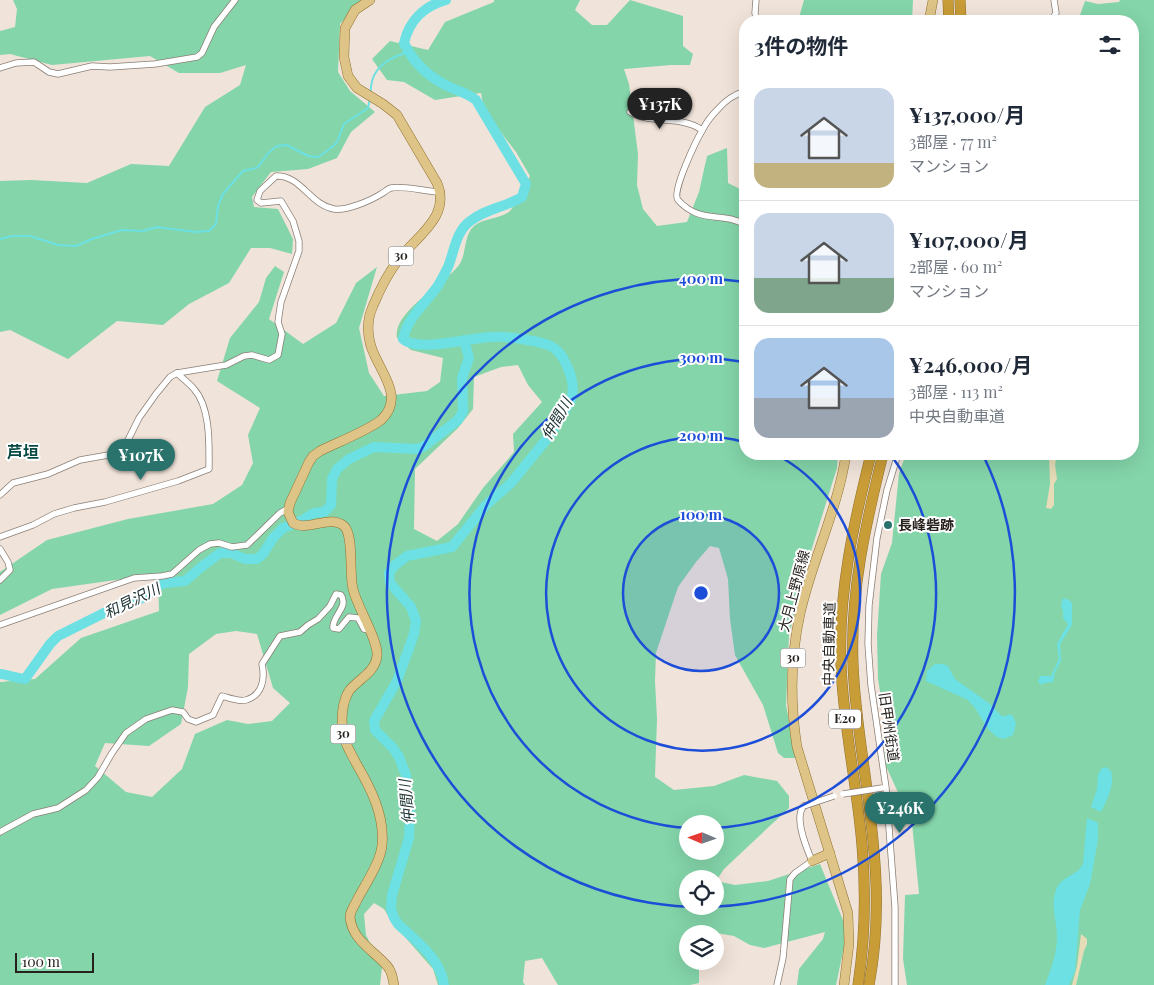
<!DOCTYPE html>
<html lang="ja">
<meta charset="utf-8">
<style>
:root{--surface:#fff;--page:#f2f2f3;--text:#1f2937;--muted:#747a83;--line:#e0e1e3;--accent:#2a736d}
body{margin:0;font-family:"Playfair Display","Noto Sans JP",serif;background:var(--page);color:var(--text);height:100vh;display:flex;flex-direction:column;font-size:19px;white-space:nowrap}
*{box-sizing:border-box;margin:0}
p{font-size:16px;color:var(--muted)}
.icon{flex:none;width:28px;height:28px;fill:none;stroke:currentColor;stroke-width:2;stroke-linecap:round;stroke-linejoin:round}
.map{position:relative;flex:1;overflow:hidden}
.details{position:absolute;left:739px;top:15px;width:400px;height:445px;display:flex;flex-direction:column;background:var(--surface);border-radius:20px;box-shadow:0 5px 20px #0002}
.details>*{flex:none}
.needle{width:32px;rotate:272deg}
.tools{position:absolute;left:679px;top:815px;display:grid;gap:10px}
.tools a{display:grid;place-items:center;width:45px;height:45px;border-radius:50%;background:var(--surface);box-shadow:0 5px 20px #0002;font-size:25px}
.scale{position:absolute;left:15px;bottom:12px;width:79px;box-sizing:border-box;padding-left:5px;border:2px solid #26211d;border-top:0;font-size:14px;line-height:18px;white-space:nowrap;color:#26211d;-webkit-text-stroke:4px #fff;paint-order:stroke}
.price{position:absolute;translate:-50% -42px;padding:0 11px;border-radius:18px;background:var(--accent);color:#fff;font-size:16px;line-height:32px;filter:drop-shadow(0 1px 2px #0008)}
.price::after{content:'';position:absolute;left:50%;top:30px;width:15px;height:11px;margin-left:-8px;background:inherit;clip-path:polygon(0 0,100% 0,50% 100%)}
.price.active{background:#222;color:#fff}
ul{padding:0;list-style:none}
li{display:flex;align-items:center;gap:15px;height:125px;padding:0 15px}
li+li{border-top:1px solid var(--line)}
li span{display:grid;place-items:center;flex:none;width:140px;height:100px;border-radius:15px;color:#555}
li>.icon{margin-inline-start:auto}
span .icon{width:60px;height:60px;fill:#fffc;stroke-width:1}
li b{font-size:21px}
h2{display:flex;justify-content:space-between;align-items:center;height:60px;padding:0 15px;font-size:21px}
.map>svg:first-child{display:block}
</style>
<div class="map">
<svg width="1154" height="985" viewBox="0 0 1154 985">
<rect width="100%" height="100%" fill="#f0e3d9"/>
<g fill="#84d5aa" fill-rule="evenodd">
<path d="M13 0H362L340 24 338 72 350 91 375 112 351 132 337 158 308 169 271 172 252 197 254 207 278 209 293 239 292 254 270 248H251L229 283 189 304 163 325 117 321 68 359 10 330 0 332V181L31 180 87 183 131 164 169 166 205 107 240 85 246 65 220 73H179L150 56 52 65 10 54 0 55V31L15 27 17 9Z"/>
<path d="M494 0H580L575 10 592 25H607L630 0 683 16V46L693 54 690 65H671L624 69 629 84 638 154 637 185 643 209 657 226 687 222 699 192 707 156 727 148 728 183 740 189 745 185V454H838L837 468 812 548 789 635 786 705 796 758H784L778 753 763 705 735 655 730 619 728 579 719 548 710 546 696 562 678 587 656 653 655 681 657 719 655 777 674 790 714 786 744 775 777 781 789 796V808L724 869 716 881 735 885 768 881 820 864 845 925V942L836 985H797L799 969 823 939 825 932 764 948 750 945 734 936 699 930 692 934H688V961H697L699 966V983L690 985H558L542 958 525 961 523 982 525 985H438L433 969 391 921 384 909 374 903 364 914 366 935 382 967 380 985H0V682L35 679 81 638 159 611 158 574 52 589 0 615V572L47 540 128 519 213 504 242 485 253 463 248 435 260 408 217 381 230 338 259 302 266 278 275 266 284 272 269 319 303 344 336 323 356 283 377 267 359 328 369 373 384 396 427 391 440 382 443 358 411 350 397 338C392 312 445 284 459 265 467 254 463 236 474 226 483 218 499 219 509 212 514 208 526 183 530 176L516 152 484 110 481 93 435 100 404 82 387 80 372 59 390 41 428 50 445 22 494 2ZM518 365 528 385 542 402 513 434 514 452 483 488 458 524 437 541 414 529 415 469 458 428 473 409 474 377 501 367ZM236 631 257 634 273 688 290 703 272 721 248 724 227 720 195 734 182 769 152 797 126 792 95 766 105 743 149 746 181 724 188 687 189 654 216 634ZM688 824H715V851H688ZM688 879H715V906H688Z"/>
<path d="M804 0H913L912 21C897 21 883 17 869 21H798Z"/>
<path d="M1120 0H1154V985H907L903 959 905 895 919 894 912 823 885 764V722L878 679 877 636 881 574 892 543 899 473 906 454H1132V21H1076L1080 15 1085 1 1098 4 1119 2Z"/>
</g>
<g fill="#e6dcb7">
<path d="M1049 454H1057L1055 465 1057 479 1054 484V505L1051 509 1046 508 1050 484Z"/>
<path d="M1081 934 1087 939V944L1084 951 1076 985H1072L1077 966Z"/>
</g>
<g fill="#6ce0e3">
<path d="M1063 598 1069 600 1072 603V625L1060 644 1061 661 1055 672 1053 682 1044 683 1042 685 1038 682 1040 676H1051L1059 659 1057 644 1068 624 1063 618V611L1061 606Z"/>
<path d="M935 664H943L948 666 955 679 990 704 1002 716H1007L1008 714 1013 716 1016 724 1013 735 1004 739 997 737 988 729 975 708 968 700 926 681 927 671Z"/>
<path d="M1106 767 1111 771C1115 785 1107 800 1101 812L1091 807 1097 789 1098 774 1102 768Z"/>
<path d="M1087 818 1098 823V840L1090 884 1080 910 1075 971 1069 985H1045C1051 969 1057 954 1057 936 1057 920 1050 905 1056 890 1061 876 1077 876 1083 864Z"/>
</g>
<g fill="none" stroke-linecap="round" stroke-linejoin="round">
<g stroke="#6ce0e3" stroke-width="2">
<path d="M370 94C371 90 371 85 372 81 376 65 393 56 409 52"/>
<path d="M0 239 12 236H30L58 245 76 246 92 239 122 230 143 231 157 227 196 232 209 231 216 224 218 206 223 194 243 171 256 168 259 166 268 153 277 146 287 145 308 156 318 157 331 148 337 142 344 124 368 108 370 98"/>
</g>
<g stroke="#6ce0e3" stroke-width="10">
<path d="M0 674C9 675 16 678 25 679L50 644 58 636 108 611 145 597 158 586 165 583 185 581 200 568 220 553H231L245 559H257L263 554 273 538 283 528 301 521 314 513 324 512 331 505 332 479 337 469 349 459 374 447 417 449 423 447 458 420 463 411 462 378 469 358 464 340"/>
<path d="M444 985C441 959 416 941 398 924L394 918 391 909 392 895 409 838 410 814 407 797 406 775 399 757 393 748 375 730 374 721 397 681 414 634 416 621 411 607 390 583 389 573 394 566 407 556 452 547 485 506 511 483 550 435 571 400C575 388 572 376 566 364 558 345 546 343 527 340 516 338 504 336 493 337 472 337 418 353 403 339 408 317 424 305 437 287 441 281 445 273 448 267 454 252 456 232 469 222 484 209 506 207 522 197L526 184 476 100C468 94 461 92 452 88 431 79 414 64 404 43 409 21 424 6 446 0"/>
</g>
<g stroke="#8a7e75" stroke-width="7">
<g id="minor">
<path d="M756 0 755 13 757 21"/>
<path d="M1051 21 1056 13 1054 0"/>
<path d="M0 68 16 63 34 62 49 72 58 74 92 66 110 67 155 64 197 57 202 53 214 27 235 0"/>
<path d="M745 91C736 94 726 100 719 108 713 114 707 121 703 129 697 139 671 192 678 200 700 225 724 211 745 225"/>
<path d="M630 112C652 125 681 115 702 130"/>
<path d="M0 495 13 483 48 474 80 460 114 454 124 448 139 418 156 394 170 377 177 373 226 365 244 356 252 355 269 360 278 355 282 334 278 322 281 302 299 251V241L293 221 281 201 261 203 257 200 260 191 276 176C301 175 310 205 334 209 346 211 370 201 381 194 385 192 387 189 391 188 403 185 427 192 441 192"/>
<path d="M0 537 33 525 54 514 74 508 105 502 178 481 209 469C209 446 211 408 194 389 189 383 182 378 177 373"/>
<path d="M0 549 8 562 10 570 0 580"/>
<path d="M0 625 134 578 162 576 172 574 199 550 210 544 219 543 232 547 247 545 280 513 289 508"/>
<path d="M0 832 33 814 58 808 86 790 98 777 112 753 126 733 146 719 172 710 183 712 188 719 196 722 213 715 222 696C229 698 239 702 246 700 263 695 265 678 262 664L280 636 300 632 308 625 318 619 330 606 336 594 341 595C349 607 332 616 333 628L339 629 349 617 358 618 364 629 369 630"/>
<path d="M777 985 783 958 790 879 795 873 812 861C807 849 793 817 804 806"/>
<path d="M895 985V907L890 841 886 788 871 685 868 644 869 605 877 538 887 490 898 454"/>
</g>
</g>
<g stroke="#8f712e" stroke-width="10">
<g id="primary">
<path d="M370 0 355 10 345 28 344 57 348 76 357 88 383 104 397 115 437 183C451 216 418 235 399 259 388 273 380 289 373 306 366 321 367 339 374 354 383 375 404 399 381 420 369 430 336 443 320 451L313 456 309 462 290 503 288 512 293 523C309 532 329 514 344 526 354 535 349 574 353 589 357 607 379 641 377 656 375 673 358 679 349 691 342 702 341 719 343 732 344 743 351 753 356 763 370 787 385 815 382 845 381 861 365 885 357 900 355 905 350 911 350 917 352 941 375 951 388 967 392 972 393 979 394 985"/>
<path d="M929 21 933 0"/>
<path d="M812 861 830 853"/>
<path d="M844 985 849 944 848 913 797 747C790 702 790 659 800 614 812 560 838 509 846 454"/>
</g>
</g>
<g stroke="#8f712e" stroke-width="11">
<g id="motorway">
<path d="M948 0 949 21"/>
<path d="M960 0 961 21"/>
<path d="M858 985C865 939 866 891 862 845 857 784 843 725 841 664 838 592 854 522 871 454"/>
<path d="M869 985C878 938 878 888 873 841 868 782 855 723 853 664 850 592 866 523 883 454"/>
</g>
</g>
<use href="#minor" stroke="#fff" stroke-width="5.5"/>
<use href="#primary" stroke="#dec487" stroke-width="9"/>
<use href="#motorway" stroke="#c89c37" stroke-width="10"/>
<g stroke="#8a7e75" stroke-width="7" stroke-linecap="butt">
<g id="minor-bridge">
<path d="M843 794 882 788"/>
<path d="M804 806 834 796"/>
</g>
</g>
<use href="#minor-bridge" stroke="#fff" stroke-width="5.5"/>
</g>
<circle cx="701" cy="593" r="78" fill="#1d4ed8" fill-opacity=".12"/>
<g fill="none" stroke="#1d4ed8" stroke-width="2.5">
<circle cx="701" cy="593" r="78"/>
<path d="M775 454A157 157 0 1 1 744 442"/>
<path d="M687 828A235 235 0 1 1 744 362M891 455A235 235 0 0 1 715 828"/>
<path d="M983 455A314 314 0 1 1 745 282"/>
</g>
<circle fill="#2a736d" stroke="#fff" stroke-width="2" cx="888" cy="525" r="5"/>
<g text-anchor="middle" stroke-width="4" stroke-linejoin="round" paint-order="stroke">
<g fill="#fff" stroke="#676461" stroke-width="1">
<rect x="388.5" y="246.5" width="25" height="19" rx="4"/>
<rect x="780.5" y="648.5" width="25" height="19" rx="4"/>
<rect x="829" y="709.5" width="32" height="19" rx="4"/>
<rect x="330.5" y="724.5" width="25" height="19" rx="4"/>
</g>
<g font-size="12" font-weight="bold" fill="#26211d">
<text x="401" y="260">30</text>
<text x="793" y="662">30</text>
<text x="845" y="723">E20</text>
<text x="343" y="738">30</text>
</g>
<g font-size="14" font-weight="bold" fill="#26211d" stroke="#fff" text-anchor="start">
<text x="898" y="530">長峰砦跡</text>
</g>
<g font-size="14" fill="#26211d" stroke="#fff">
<text transform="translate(794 591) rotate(-75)" y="5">大月上野原線</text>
<text transform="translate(829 644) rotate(-89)" y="5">中央自動車道</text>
<text transform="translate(889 727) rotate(82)" y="5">旧甲州街道</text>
</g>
<g font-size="15" font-style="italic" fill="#1a3030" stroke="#fff">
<text transform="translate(557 419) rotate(-60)" y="5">仲間川</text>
<text transform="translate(132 601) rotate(-26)" y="5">和見沢川</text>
<text transform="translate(407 802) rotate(-95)" y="5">仲間川</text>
</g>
<g font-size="16" font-weight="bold" fill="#094944" stroke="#fff">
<text x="23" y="458">芦垣</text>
</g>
</g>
<circle cx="701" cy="593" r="8" fill="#1d4ed8" stroke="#fff" stroke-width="2.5"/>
<g font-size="15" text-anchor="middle" font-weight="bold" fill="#1d4ed8" stroke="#fff" stroke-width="4" stroke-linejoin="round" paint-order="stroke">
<text x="701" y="284">400 m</text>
<text x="701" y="363">300 m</text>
<text x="701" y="441">200 m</text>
<text x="701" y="520">100 m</text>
</g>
</svg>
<div class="tools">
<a><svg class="needle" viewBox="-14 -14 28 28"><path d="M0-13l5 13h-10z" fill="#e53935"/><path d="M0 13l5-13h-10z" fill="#747a83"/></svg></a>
<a><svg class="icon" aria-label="locate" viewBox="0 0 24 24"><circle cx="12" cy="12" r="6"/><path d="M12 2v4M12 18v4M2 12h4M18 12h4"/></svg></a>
<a><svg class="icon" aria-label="layers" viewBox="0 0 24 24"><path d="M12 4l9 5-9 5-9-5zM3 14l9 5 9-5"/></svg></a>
</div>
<div class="scale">100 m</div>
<b class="price active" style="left:660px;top:130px">¥137K</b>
<b class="price" style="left:141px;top:481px">¥107K</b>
<b class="price" style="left:900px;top:834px">¥246K</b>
<section class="details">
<h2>3件の物件<svg class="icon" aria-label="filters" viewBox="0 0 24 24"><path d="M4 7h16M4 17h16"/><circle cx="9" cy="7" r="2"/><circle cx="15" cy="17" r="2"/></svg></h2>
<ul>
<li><span style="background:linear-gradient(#c9d6e8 75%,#c2b280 0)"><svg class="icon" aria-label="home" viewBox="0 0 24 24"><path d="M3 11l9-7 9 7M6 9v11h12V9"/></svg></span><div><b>¥137,000/月</b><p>3部屋 · 77 m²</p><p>マンション</p></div></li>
<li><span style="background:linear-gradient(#c9d6e8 65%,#7fa58c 0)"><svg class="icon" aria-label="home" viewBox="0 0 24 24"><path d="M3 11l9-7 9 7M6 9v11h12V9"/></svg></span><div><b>¥107,000/月</b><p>2部屋 · 60 m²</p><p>マンション</p></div></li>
<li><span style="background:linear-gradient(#a9c7e8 60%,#9aa5b1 0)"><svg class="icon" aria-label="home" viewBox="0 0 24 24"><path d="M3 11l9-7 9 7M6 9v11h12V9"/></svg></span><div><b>¥246,000/月</b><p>3部屋 · 113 m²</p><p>中央自動車道</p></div></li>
</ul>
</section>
</div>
